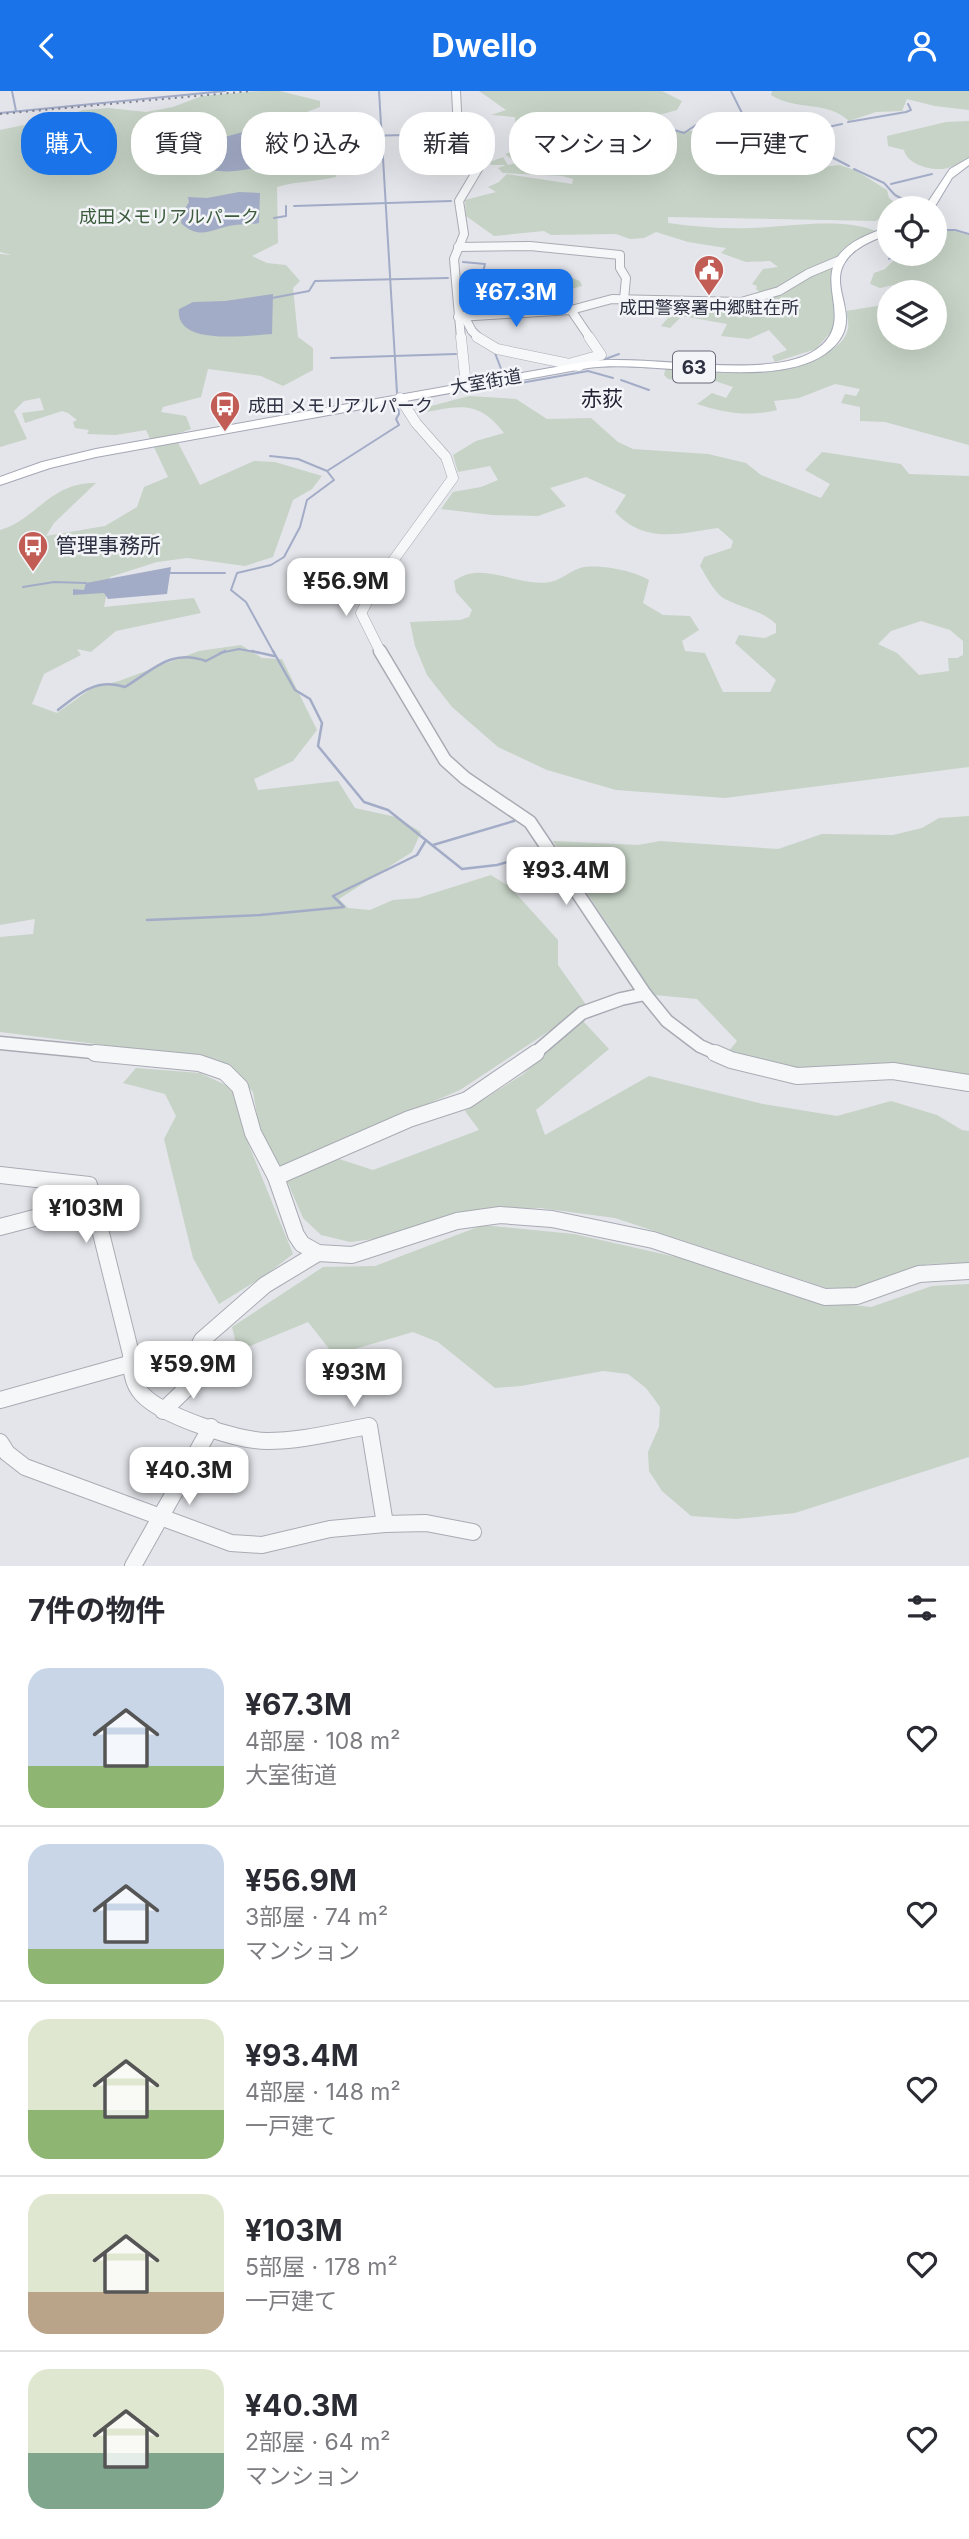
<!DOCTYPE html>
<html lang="ja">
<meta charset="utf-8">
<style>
:root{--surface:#fff;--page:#f2f2f3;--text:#2b2b33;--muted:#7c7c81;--line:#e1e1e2;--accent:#1a73e8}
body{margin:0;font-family:Inter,"Noto Sans JP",sans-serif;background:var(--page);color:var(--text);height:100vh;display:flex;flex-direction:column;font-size:26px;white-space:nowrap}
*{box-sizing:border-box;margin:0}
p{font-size:23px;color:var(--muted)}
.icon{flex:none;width:38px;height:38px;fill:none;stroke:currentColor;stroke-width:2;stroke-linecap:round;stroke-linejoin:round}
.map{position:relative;height:1475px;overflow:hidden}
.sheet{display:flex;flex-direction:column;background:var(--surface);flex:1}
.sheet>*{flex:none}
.hud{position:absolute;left:21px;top:21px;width:928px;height:63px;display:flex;gap:14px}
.tools{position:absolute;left:877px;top:105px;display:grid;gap:14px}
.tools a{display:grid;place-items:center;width:70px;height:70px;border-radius:50%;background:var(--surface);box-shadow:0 7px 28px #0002;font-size:35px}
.price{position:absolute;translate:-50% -60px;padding:0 16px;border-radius:14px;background:#fff;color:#222;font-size:23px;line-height:46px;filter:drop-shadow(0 2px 4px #0008)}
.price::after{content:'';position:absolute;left:50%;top:42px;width:21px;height:16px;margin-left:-10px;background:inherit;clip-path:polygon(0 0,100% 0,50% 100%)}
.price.on{background:var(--accent);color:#fff}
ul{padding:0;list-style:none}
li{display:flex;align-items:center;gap:21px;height:175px;padding:0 28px}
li+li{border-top:2px solid var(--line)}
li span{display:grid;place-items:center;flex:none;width:196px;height:140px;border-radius:21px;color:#555}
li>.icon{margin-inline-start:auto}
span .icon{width:84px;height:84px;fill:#fffc;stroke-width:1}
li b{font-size:30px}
h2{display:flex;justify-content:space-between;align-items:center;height:84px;padding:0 28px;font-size:30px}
.pill{padding:0 24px;border-radius:28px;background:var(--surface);box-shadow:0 7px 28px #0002;font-size:24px;line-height:63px}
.pill.on{background:var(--accent);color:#fff}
header{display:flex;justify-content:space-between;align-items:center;height:91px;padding:0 28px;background:var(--accent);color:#fff;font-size:32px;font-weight:700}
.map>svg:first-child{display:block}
</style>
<header><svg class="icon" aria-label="back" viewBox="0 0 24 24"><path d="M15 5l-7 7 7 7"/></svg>Dwello<svg class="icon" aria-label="person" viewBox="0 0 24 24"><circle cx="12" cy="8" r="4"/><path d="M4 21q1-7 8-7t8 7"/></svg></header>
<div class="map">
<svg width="969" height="1475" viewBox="0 0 969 1475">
<rect width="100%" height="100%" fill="#e4e5ea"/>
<g fill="#c6d3c6" fill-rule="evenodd">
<path d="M260 0H280L320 10V16L291 27 301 63 323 69 335 81 336 86C316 91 297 90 277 96L278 152 252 165 267 172 286 174 300 190 293 197 298 246 313 257V279L283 295 261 285 208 278 201 306 163 316 161 321 186 325 191 338 174 344 200 394 254 370 275 371 322 385 312 398 293 409 273 466 245 475 187 467 157 471 110 486 104 516 194 507 201 522 116 540 91 561 77 558 81 564 44 583 32 613 57 622 92 597 119 590 199 560 241 554 262 567 282 568 317 639 293 670 254 688 258 699 338 690 355 717 396 726 421 741 412 761 339 808 348 817 370 819 393 809 418 807 491 784 510 796 558 849V874L587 915 460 999 281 1076 260 1041 253 1001 235 981 216 968 0 941V846L33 843 35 828 0 834V439C35 430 51 390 96 392L54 432 46 445 105 435 137 416 144 396 168 386 146 339 116 344 87 343 89 339 75 337 73 331 77 329 68 322 62 320 25 332 22 322 44 319 40 307 24 310 14 320 27 348 0 356V163L12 164 0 161V39L63 26 83 19 109 17 146 21 173 16 202 5Z"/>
<path d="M479 0H662L682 10 677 19 644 28 630 38 670 41 736 38 794 43 802 48 798 56 731 71 728 74 740 78 772 76 794 80 839 74 855 79 887 99 889 107 900 116 889 117V121L876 130 668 126V132C695 136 724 138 751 137 790 136 838 126 876 140L844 157 835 168 762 203 756 198 757 195 752 193 763 178 778 176 770 170 746 171 721 162 726 157 688 151 656 141 644 147 630 148 616 143 551 144 544 140 494 145 466 125 465 109 496 101 488 96 499 91 507 83 572 93 573 88 562 85 503 82 498 77 506 74H491L490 71 503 66 508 74 516 72 505 63 558 47 548 39 516 47 515 26 491 24 506 19Z"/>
<path d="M772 0H969V19L935 15 907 8 902 20 876 21 849 30C827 9 795 20 771 4Z"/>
<path d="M969 30V66C963 70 955 75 948 77 934 81 907 74 904 59L888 55 887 45 946 31Z"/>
<path d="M946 138 969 144V354L885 331 860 330V316L841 312 845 303 856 305 860 298 835 293 799 307 774 310 777 319C749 326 724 322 697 313L712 302 726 307 733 296 709 288 684 285 677 289 668 288 664 284 666 276C690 278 716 283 741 282 768 282 838 270 847 241 850 234 847 227 846 220L889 213V247H934V201H906L898 193 880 197 870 193 874 182 885 178 900 163H934L935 139Z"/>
<path d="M828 176 832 178 834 237 816 258 775 271 772 265 787 259 769 239 749 248 721 245 727 233 682 225 670 237 661 235 668 227 643 222V219L649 217 698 222 750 213 771 205Z"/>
<path d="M523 179 553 180 580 190 582 195 560 201C543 191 530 195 513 205L501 202 492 194 497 187Z"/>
<path d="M469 305 516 308 547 328 591 327 618 351 633 358 708 363 746 372 761 384 821 407 830 393 805 379 822 361 901 373 909 383 969 385V676L725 707 616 699 547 679 498 656 452 616 427 584 415 555 410 531 460 529 469 526 472 519 456 501 454 490C483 468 517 497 550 491 561 489 570 480 580 477 597 472 635 480 649 489L643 512 663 524 690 525 699 539 682 550 685 560 705 562 723 601H770L776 589 735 552 739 544 765 547 776 542V533C761 519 745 518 727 509 716 505 706 485 700 475L704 466 731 457 733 450 718 437C680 442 646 454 615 421L626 404 586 386 550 397 566 415 538 425 492 424 441 418 453 401 481 396 498 389 490 375 458 381 453 364 476 350 504 342C478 308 459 315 421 322L416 319ZM921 530 950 539 963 550V564L957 567H948L949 580 919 584 897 562 878 553 891 540Z"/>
<path d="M969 725V984L904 975 790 979 727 962 737 950 697 908 654 904 553 750 638 754 660 750 778 758 822 743 893 744 922 737 939 727Z"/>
<path d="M583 930 609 958 536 1019 545 1044 649 985 763 1013 837 1025 891 1010 937 1024 962 1039 969 1040V1172L928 1173 861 1195 836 1200 615 1127 540 1117 471 1120 374 1148 350 1151 321 1144 303 1127 287 1090 336 1067 373 1079 479 1039 465 1020 522 984Z"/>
<path d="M136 977 200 982 232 997 244 1042 293 1163 267 1183 219 1213 193 1167 164 1048 176 1025 165 1003 123 992Z"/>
<path d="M483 1134 574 1143 685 1168 809 1209 871 1216 932 1195 969 1193V1366L795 1422 736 1428 691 1425 662 1400 649 1380 648 1361 659 1336 660 1316 646 1297 628 1283 603 1280 521 1295 495 1297 438 1251 413 1241 334 1264 308 1231 238 1260 232 1236 323 1176 375 1175Z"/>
</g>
<g fill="#a3acc7">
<path d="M258 37 267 39 275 71C251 79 218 87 195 72L196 61 206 51Z"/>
<path d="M239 101 260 102 259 132C251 134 243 133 235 134 214 136 201 151 181 132L183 121 189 111 188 106 207 107Z"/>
<path d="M273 203 272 243C250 244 174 256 179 218L193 211 225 210Z"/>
<path d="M171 476 167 503 108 508 104 502 73 504V498L84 499 86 492Z"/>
</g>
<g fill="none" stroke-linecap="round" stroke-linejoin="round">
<g stroke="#a3acc7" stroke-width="2">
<path d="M12 0 16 20"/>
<path d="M379 0 397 302"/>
<path d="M731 0 748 34 800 42 815 49 812 56 849 75"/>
<path d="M0 22 225 0"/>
<path d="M848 31 906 21 911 19 908 13"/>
<path d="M800 42 842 33"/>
<path d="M626 46 668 37 684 42 696 34H747"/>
<path d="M294 62 308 57 306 47 312 46 455 43"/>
<path d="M739 75 771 71 776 66 796 64 812 56"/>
<path d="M854 78 884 92 895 104 917 116"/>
<path d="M891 93 932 83"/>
<path d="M294 115 451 110"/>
<path d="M274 127 286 125V115"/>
<path d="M934 139H955L969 143"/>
<path d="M889 168 896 163"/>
<path d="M463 171 485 173 482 185 524 182"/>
<path d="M272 207 309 200 315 190 448 187"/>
<path d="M331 267 456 263"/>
<path d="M600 270 619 263"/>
<path d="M473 287 503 283 495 262"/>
<path d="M621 289 649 299"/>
<path d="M492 297 588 280 613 287"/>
<path d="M270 365 298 368 327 380"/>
<path d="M170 482H225"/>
<path d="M23 496 54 491 86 492"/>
<path d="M220 562 239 558 260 562"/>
<path d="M274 562 246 511 231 499 237 482 271 474 284 466 300 436 307 409 334 389 327 380 399 334 396 328 399 323 398 315"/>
</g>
<g stroke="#a3acc7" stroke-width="2.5">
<path d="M252 560 274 565"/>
<path d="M273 560 295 599 310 608 322 632 318 655 364 711 388 719 462 778 497 774 539 762"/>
<path d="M58 619C79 602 97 587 125 596 152 580 170 557 206 570L225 560"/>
<path d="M433 754 514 730"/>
<path d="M147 829 260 824 344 816 333 805 417 764 426 749"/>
</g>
<g stroke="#a9abb4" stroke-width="10">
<g id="minor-far3">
<path d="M456 0 458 38 481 73 459 110 464 143 454 168 461 247"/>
<path d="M458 156 530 155 620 164V177L626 187 624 208"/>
<path d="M571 219 590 247"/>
<path d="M464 225 472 240 479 247"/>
<path d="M458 226 571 219 612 208 741 211 779 200 809 182 840 169"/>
</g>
</g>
<g stroke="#a9abb4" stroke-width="11">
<g id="minor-far2">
<path d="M461 246 466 295"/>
<path d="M477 246 497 258 579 275"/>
<path d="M572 272 601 264 589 246"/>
<path d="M381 562 361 522 379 489 453 387 446 366 416 332 400 307"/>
</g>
</g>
<g stroke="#a9abb4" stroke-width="15">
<g id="minor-far1">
<path d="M380 560 445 669 465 687 530 731 645 903 667 930 700 955 718 963"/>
<path d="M0 952 113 963"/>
<path d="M534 963 582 922 621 908 645 903"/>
</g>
</g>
<g stroke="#a9abb4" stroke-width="18">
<g id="minor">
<path d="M95 962 199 972 225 981 240 996 253 1042 276 1086 296 1144 302 1153 318 1162 352 1164 457 1130 500 1124 552 1128 653 1149 825 1206 857 1205 919 1183 969 1180"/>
<path d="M715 962 731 969 797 985 893 980 969 992"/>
<path d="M0 1084 89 1094 131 1263C131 1278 132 1292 142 1303 162 1325 238 1350 267 1350 302 1350 335 1341 369 1335L385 1433"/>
<path d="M276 1086 409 1028 467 1009 536 962"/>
<path d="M0 1136 95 1111"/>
<path d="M0 1309 129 1273"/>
<path d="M163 1320 197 1287 198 1257 202 1249 265 1194 318 1162"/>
<path d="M0 1351 7 1362 25 1376 231 1452 262 1454 330 1438 385 1433 426 1432 473 1441"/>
<path d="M133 1475 211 1336"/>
</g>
</g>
<g stroke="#a4a7b5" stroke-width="2">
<g id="major">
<path d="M969 67V74L952 87 934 117H924L950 78Z"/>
<path d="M889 136V143C874 149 854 156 845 171 826 200 870 231 825 263 772 300 652 268 588 277L96 366 50 377 0 394V386L42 371 96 358 584 271C645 261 770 292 817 258 868 221 781 169 889 136Z"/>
</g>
</g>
<use href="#minor-far3" stroke="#f6f7f9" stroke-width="8"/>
<use href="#minor-far2" stroke="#f6f7f9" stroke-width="10"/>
<use href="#minor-far1" stroke="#f6f7f9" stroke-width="12"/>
<use href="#minor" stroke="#f6f7f9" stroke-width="16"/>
<use href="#major" fill="#fff" fill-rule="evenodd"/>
<path stroke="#7f8293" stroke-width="2" stroke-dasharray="2 4.5" stroke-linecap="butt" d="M0 23 251 0"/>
</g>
<defs>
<g id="civic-pin" transform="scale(1.575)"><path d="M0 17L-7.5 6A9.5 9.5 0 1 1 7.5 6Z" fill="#c25d56" stroke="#f3f4f8"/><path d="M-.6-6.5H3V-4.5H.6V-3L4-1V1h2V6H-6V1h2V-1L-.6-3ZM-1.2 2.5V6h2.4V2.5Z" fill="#fff"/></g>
<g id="bus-pin" transform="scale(1.575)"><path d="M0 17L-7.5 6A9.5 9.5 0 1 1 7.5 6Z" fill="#c25d56" stroke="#f3f4f8"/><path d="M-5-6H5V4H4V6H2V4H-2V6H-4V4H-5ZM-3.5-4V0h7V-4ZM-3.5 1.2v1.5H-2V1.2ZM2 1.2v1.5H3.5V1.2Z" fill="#fff"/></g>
</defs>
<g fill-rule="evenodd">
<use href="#civic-pin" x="709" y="179"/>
<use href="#bus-pin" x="225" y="315"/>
<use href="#bus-pin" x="33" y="455"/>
</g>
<g text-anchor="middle" stroke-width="5" stroke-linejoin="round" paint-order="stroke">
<g font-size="18" fill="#3c5c3c" stroke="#f3f4f8">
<text x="169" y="132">成田メモリアルパーク</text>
</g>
<g font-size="18" fill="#2d3041" stroke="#f3f4f8">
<text x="709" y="223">成田警察署中郷駐在所</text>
<text x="248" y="321" text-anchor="start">成田 メモリアルパーク</text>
</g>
<g font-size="18" fill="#2d3041" stroke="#f3f4f8">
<text transform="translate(486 291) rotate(-10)" y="6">大室街道</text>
</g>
<rect fill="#f3f4f8" stroke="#686b78" stroke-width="2" x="673" y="260.5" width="42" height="31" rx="5"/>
<g font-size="19" font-weight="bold" fill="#2d3041">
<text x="694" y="283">63</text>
</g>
<g font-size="21" fill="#1f2132" stroke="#f3f4f8">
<text x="602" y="315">赤荻</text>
</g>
<g font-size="21" fill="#2d3041" stroke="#f3f4f8" text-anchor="start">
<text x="56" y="462">管理事務所</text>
</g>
</g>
</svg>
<div class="tools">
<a><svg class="icon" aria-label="locate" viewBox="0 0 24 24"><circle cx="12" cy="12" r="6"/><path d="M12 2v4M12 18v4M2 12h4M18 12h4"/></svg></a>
<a><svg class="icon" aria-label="layers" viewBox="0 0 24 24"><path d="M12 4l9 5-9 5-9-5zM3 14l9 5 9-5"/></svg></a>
</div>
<b class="price on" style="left:516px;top:238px">¥67.3M</b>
<b class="price" style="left:346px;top:527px">¥56.9M</b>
<b class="price" style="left:566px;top:816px">¥93.4M</b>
<b class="price" style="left:86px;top:1154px">¥103M</b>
<b class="price" style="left:193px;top:1310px">¥59.9M</b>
<b class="price" style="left:354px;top:1318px">¥93M</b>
<b class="price" style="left:189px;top:1416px">¥40.3M</b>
<div class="hud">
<a class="pill on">購入</a>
<a class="pill">賃貸</a>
<a class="pill">絞り込み</a>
<a class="pill">新着</a>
<a class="pill">マンション</a>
<a class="pill">一戸建て</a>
</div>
</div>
<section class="sheet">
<h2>7件の物件<svg class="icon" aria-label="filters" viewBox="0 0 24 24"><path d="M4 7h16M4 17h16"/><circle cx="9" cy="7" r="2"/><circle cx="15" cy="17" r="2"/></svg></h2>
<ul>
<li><span style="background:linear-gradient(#c9d6e8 70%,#8fb573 0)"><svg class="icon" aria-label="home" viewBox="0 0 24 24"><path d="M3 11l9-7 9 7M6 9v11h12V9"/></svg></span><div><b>¥67.3M</b><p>4部屋 · 108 m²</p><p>大室街道</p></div><svg class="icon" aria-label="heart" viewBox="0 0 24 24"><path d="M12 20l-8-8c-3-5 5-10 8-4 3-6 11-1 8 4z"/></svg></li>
<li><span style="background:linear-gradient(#c9d6e8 75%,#8fb573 0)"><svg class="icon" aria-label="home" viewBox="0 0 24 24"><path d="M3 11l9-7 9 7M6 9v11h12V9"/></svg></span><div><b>¥56.9M</b><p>3部屋 · 74 m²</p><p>マンション</p></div><svg class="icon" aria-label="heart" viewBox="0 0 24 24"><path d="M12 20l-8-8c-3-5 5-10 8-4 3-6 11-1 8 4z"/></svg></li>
<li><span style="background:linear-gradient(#dfe7d0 65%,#8fb573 0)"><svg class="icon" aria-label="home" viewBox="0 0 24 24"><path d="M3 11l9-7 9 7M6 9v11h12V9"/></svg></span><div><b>¥93.4M</b><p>4部屋 · 148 m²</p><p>一戸建て</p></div><svg class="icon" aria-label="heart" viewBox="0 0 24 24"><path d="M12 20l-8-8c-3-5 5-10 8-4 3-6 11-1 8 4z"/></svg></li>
<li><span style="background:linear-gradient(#dfe7d0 70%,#b9a48a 0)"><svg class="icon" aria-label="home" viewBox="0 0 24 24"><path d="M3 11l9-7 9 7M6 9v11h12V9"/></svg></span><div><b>¥103M</b><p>5部屋 · 178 m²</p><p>一戸建て</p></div><svg class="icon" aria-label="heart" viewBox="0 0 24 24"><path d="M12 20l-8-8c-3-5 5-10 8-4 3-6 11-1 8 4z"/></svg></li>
<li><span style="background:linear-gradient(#dfe7d0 60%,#7fa58c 0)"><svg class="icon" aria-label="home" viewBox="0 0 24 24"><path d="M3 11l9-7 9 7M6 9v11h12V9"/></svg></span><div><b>¥40.3M</b><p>2部屋 · 64 m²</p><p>マンション</p></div><svg class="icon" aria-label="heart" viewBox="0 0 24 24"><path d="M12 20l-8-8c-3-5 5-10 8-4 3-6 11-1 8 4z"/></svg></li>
</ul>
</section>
